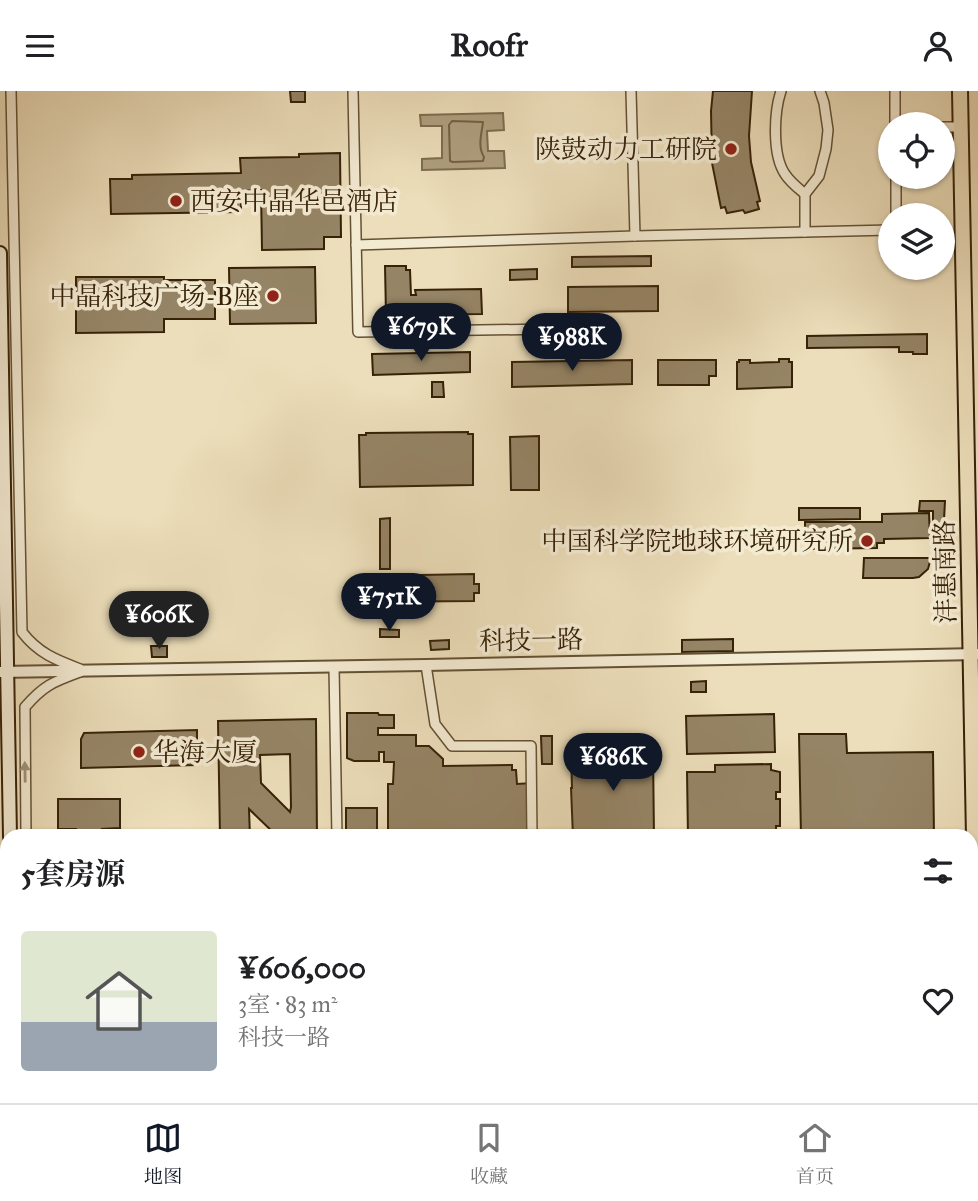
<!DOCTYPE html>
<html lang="zh">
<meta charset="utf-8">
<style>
:root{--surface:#fff;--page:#f6f6f6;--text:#202124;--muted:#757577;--line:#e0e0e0;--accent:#111827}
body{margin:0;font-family:"IM FELL Great Primer","Noto Serif SC",serif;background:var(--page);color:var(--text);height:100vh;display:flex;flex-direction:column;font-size:26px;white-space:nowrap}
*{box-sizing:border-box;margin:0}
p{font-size:23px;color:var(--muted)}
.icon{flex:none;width:38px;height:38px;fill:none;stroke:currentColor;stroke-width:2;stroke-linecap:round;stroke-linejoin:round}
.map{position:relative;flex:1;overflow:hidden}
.side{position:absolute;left:0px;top:738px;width:978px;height:275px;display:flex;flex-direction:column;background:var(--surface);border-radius:21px 21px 0 0;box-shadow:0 2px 5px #0004}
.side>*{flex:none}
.fabs{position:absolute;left:878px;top:21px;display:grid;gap:14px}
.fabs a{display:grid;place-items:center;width:77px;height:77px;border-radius:50%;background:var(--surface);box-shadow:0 2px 5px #0004;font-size:35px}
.price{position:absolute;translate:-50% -60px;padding:0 16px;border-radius:24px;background:var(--accent);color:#fff;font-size:23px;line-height:46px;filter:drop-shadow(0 2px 4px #0008)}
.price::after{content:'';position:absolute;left:50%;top:42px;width:21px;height:16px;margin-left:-10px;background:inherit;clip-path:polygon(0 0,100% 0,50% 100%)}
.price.current{background:#222;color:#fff}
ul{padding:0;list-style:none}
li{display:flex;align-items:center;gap:21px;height:175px;padding:0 21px}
li span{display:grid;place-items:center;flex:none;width:196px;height:140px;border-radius:7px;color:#555}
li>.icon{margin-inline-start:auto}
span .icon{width:84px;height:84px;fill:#fffc;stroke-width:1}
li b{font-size:30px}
h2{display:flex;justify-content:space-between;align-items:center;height:84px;padding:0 21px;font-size:30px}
header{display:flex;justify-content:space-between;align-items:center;height:91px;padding:0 21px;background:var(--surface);font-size:32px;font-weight:800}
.tabs{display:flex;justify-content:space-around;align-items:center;height:98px;border-top:2px solid var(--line);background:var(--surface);font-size:19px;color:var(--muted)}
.tabs a{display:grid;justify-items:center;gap:4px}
.tabs .current{color:var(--accent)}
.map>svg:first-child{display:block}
</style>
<header><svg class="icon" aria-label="menu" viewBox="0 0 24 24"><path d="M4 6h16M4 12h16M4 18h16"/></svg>Roofr<svg class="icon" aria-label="person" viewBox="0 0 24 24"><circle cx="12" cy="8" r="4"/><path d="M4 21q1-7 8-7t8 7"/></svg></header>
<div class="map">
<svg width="978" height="1012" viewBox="0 0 978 1012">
<rect width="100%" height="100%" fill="#ecdeba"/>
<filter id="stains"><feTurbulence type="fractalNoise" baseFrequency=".00286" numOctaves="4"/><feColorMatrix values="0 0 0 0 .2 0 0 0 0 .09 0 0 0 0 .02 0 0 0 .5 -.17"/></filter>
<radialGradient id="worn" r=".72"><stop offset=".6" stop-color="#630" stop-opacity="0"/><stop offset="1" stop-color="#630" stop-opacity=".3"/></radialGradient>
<path fill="#ae9e7d" stroke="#7e6c4e" stroke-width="2" d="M503 22 504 39 487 40 488 60H504L505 77 422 79V68L442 67V35H421L420 24Z"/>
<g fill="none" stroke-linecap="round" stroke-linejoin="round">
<path stroke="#726042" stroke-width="2" d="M452 30 483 31C482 42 477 55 484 66L483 70 453 71 450 70 449 34Z"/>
</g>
<g fill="#958465" stroke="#372208" stroke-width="2" fill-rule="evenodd">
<path d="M290 0H305V11H291Z"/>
<path d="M713 0H752L749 45 751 71 760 110 757 111 759 118 745 122 743 119 727 122 725 116 721 117 712 72 711 20Z"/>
<path d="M340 62 341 146H324V158L262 159 261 99 241 100V121L111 123 110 88H132V84L241 82 240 67 299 66V63Z"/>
<path d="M651 165V175L572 176V166Z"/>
<path d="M385 175H406V179H410L411 204H416L415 199 481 198 482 223 386 224Z"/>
<path d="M315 176 316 232 230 233 229 177Z"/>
<path d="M537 178V188L510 189V179Z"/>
<path d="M76 186H164V189H215V228H164V241L76 242Z"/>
<path d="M658 195V220L568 221V196Z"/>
<path d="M927 243V263H913V261H899V256L807 257V245Z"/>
<path d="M470 261V281L373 284 372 263Z"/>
<path d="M779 268H789V271H792V296L737 298V271H739V269H750V272L779 271Z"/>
<path d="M632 269V293L512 296V271Z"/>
<path d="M658 269H716V285H709V294H658Z"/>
<path d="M432 291H443L444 306H432Z"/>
<path d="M468 341V343H473V394L360 396 359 344H366V342Z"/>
<path d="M539 345V399H511L510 346Z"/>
<path d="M920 410H945L943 448H935L936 435H933V420H919Z"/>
<path d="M799 417H860V428L799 429Z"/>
<path d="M929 422 930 447 884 448V452H877V457L811 458V449H805V431H882V423Z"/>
<path d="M390 427V478H380V428Z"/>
<path d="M864 467H931L928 478 919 486 913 487H863Z"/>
<path d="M474 483V493H479V502H474V510L365 511V485Z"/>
<path d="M380 538 399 539V546H380Z"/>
<path d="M733 548V560L682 561V549Z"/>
<path d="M449 549V558L431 559 430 550Z"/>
<path d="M151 555H167V566H152Z"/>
<path d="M706 590V601H691V591Z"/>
<path d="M347 622H378L379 624H394V637H378V644H416V655H429L443 668V675L512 674V679H516L517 693 532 692 533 746H388V693H393L394 671H384V661H379V670H354L347 667Z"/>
<path d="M774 623 775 661 687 663 686 625Z"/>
<path d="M316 628 317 746H278L249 718 250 746H220L218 630ZM290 663 291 716 290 721 261 692 260 664Z"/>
<path d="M197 639V674L81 677V648L84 642Z"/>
<path d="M799 643H846L847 662 933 661 934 746H801Z"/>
<path d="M541 645H552V673H542Z"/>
<path d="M649 657 653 661 654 746H573L571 697H572L571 662 575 658Z"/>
<path d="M771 673V679L780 681V701H776V708H780V735H776V739H781V746H688L687 681H715V674Z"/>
<path d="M58 708H120V737L102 738 103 743H76V738H58Z"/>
<rect x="346" y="717" width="31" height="29"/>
<rect x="155" y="1006" width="207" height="6"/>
<path d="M401 1006H452L449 1012H401Z"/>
<rect x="649" y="1006" width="61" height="6"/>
</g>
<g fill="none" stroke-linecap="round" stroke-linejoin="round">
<g stroke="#645134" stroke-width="12">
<g id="minor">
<path d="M11 0 22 541C38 562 56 569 80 578"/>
<path d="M353 0 358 241 549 238"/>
<path d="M631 0 635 145"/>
<path d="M781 0C774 21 772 64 785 83 790 91 798 97 805 103"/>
<path d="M895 0V33"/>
<path d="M943 36H961"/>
<path d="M896 86V124"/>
<path d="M805 141V103L819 85 826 58 828 39 824 12 820 0"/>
<path d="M356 154 635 145 891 139"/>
<path d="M426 574 435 633 452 655H531L532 746"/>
<path d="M334 576 337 746"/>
<path d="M26 746 25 616C44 594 53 591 80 581"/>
<path d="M29 1006 30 1012"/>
</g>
</g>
<g stroke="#645134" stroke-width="14">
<path id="tertiary" d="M0 581 426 574 978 563"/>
</g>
<g stroke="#372208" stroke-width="16">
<g id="secondary">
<path d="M0 162 10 746"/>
<path d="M0 866 4 1012"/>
<path d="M16 1006V1012"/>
</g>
</g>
<g stroke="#372208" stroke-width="18">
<g id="primary">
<path d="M960 0 978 960"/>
<path d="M960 1006V1012"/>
</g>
</g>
<use href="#minor" stroke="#f3ead2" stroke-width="9"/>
<use href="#tertiary" stroke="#f3ead2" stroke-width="10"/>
<use href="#secondary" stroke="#f3ead2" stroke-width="12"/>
<use href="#primary" stroke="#ecdeba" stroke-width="14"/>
</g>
<defs><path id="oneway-solid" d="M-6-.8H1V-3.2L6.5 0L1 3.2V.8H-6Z" transform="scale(1.75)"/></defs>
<use fill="#9e9077" href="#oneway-solid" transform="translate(25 681) rotate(-91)"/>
<g fill="#8f2418" stroke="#f3ead2" stroke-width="2.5">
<circle cx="731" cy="58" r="7"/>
<circle cx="176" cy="110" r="7"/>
<circle cx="273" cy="205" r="7"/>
<circle cx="867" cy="450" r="7"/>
<circle cx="139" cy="661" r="7"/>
</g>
<g text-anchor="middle" stroke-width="7" stroke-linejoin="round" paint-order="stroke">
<g font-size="26" fill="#372208" stroke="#f3ead2" text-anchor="end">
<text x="717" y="67">陕鼓动力工研院</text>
<text x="190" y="119" text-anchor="start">西安中晶华邑酒店</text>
<text x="259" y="214">中晶科技广场-B座</text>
<text x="853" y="459">中国科学院地球环境研究所</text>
<text x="153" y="670" text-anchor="start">华海大厦</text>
</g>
<g font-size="26" fill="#372208" stroke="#f3ead2">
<text transform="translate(945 481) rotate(-91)" y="9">沣惠南路</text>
<text transform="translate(531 549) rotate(-1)" y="9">科技一路</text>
</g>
</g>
<rect width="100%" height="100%" filter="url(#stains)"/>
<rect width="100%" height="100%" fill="url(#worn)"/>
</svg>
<div class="fabs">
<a><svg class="icon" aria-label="locate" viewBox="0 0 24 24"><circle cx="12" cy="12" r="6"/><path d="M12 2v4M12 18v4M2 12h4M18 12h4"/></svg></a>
<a><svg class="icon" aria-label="layers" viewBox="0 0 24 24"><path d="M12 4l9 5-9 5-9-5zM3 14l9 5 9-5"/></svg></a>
</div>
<b class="price" style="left:421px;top:272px">¥679K</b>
<b class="price" style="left:572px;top:282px">¥988K</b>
<b class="price" style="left:389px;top:542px">¥751K</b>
<b class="price current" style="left:159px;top:560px">¥606K</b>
<b class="price" style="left:613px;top:702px">¥686K</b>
<section class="side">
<h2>5套房源<svg class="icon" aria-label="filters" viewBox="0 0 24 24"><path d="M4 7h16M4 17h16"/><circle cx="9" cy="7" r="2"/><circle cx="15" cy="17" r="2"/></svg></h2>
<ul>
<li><span style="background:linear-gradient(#dfe7d0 65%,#9aa5b1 0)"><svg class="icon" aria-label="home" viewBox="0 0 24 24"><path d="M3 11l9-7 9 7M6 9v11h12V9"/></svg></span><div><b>¥606,000</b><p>3室 · 83 m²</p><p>科技一路</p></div><svg class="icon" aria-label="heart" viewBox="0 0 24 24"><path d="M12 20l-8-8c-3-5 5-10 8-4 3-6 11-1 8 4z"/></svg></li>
</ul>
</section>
</div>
<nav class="tabs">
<a class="current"><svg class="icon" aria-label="map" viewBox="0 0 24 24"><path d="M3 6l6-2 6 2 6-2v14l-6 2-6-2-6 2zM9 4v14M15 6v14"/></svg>地图</a>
<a><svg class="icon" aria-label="saved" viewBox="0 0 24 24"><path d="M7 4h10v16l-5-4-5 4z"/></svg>收藏</a>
<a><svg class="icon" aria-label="home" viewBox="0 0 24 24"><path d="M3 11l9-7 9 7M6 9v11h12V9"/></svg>首页</a>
</nav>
